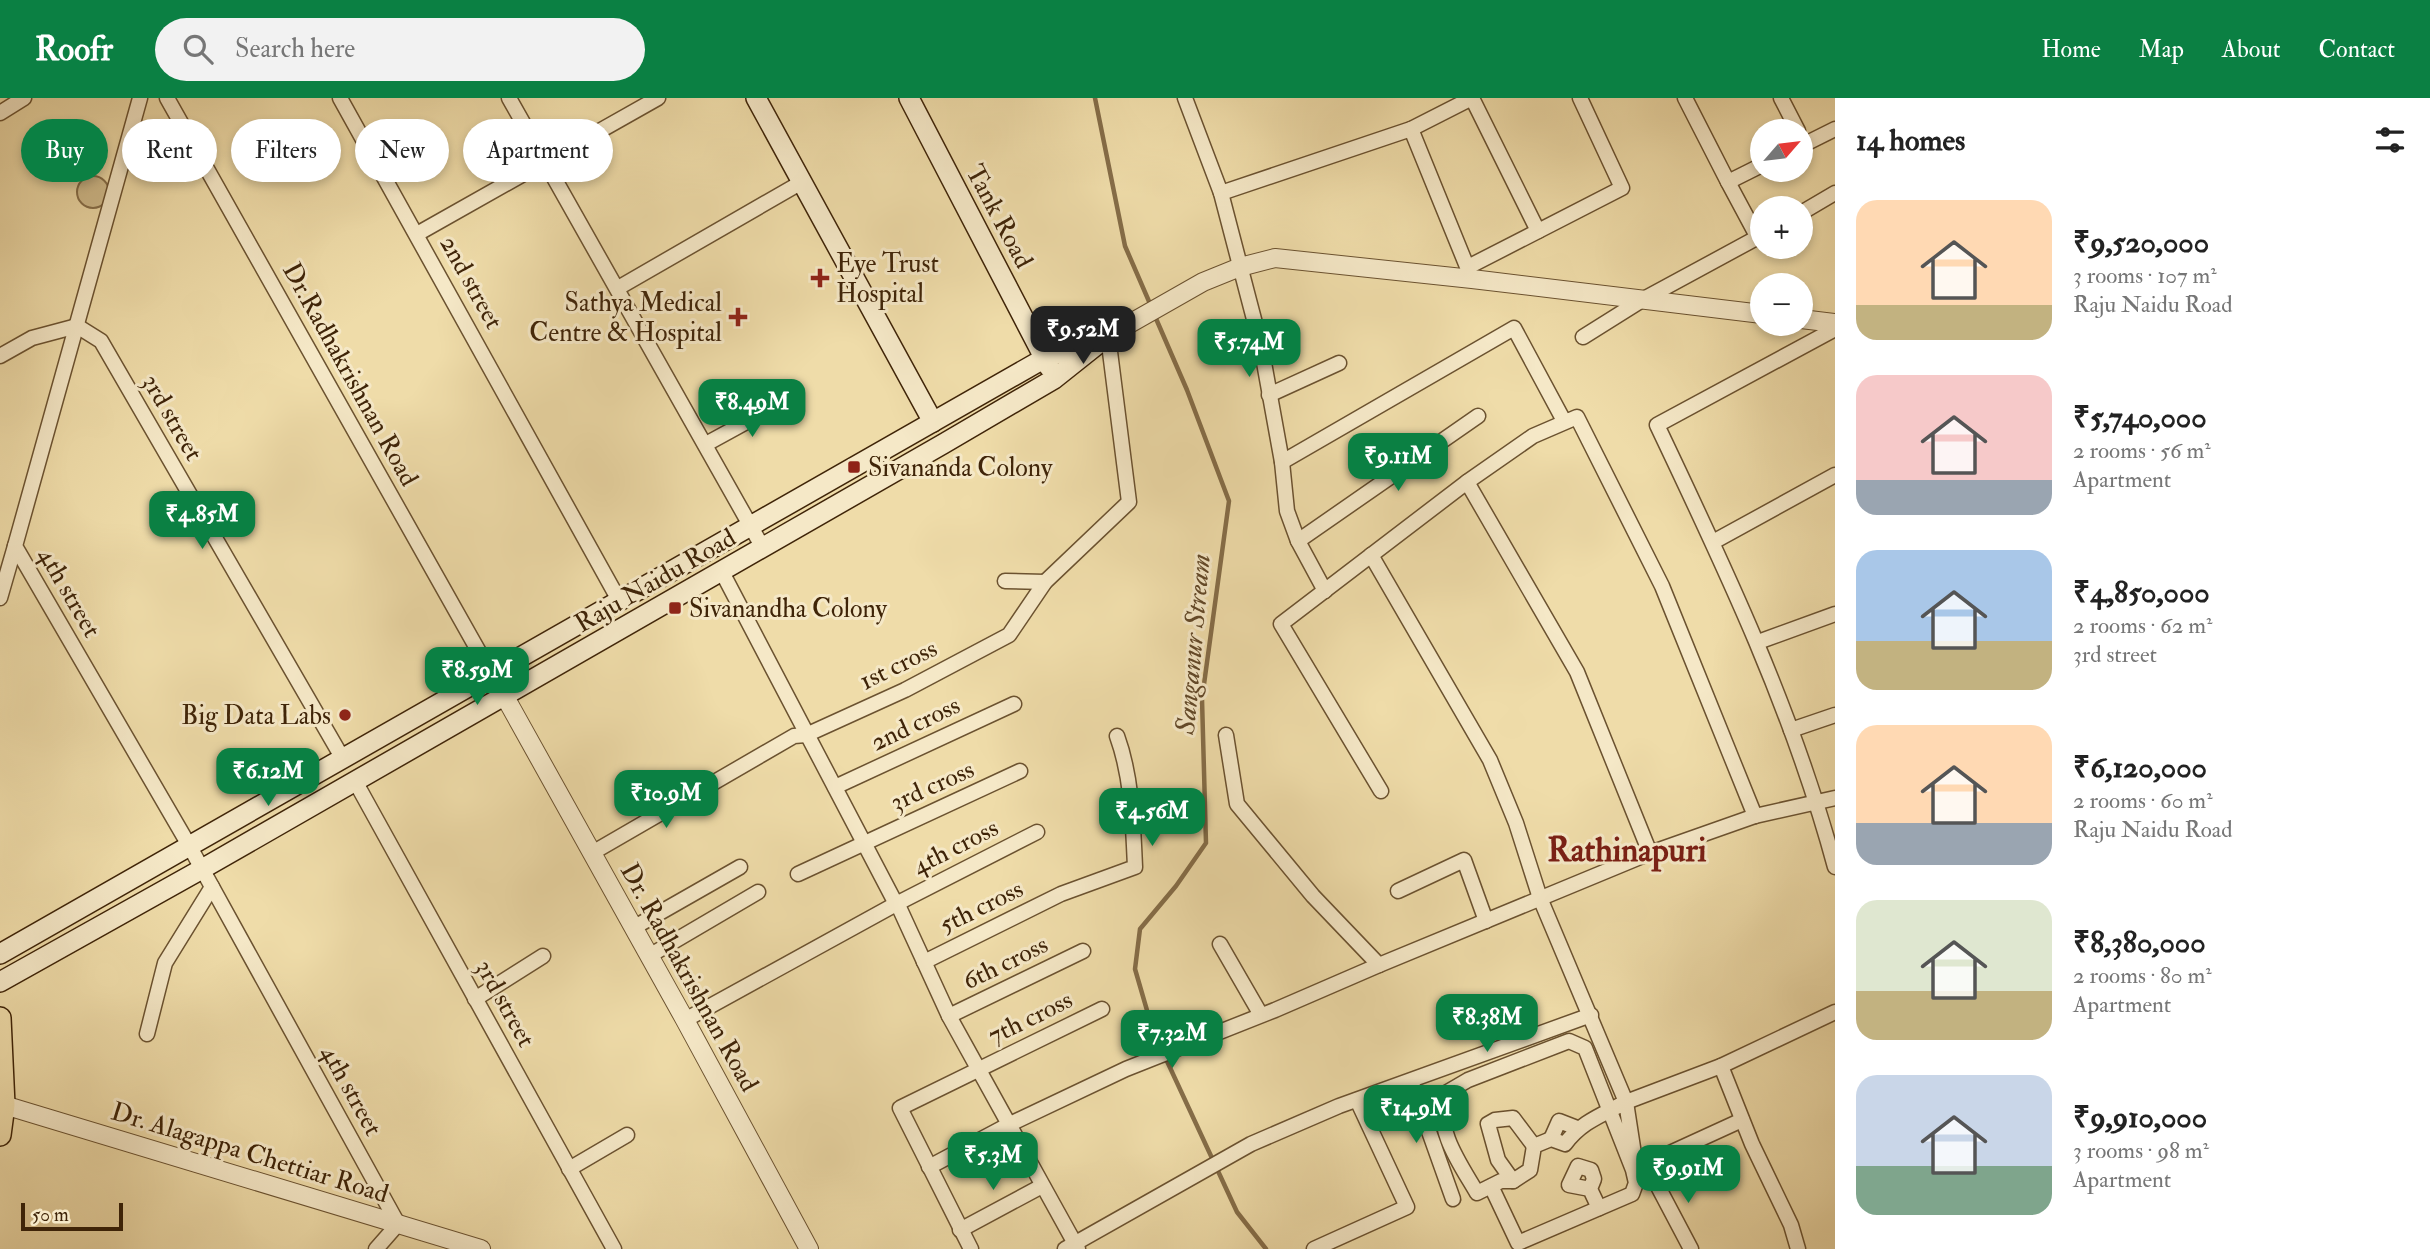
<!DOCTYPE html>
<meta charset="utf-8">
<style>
:root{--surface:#fff;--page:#f2f2f2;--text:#222;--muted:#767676;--accent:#0b8043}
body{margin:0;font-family:"IM FELL Double Pica",serif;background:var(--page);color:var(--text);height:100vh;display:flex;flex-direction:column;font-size:26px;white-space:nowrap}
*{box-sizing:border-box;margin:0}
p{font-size:23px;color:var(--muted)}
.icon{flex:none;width:38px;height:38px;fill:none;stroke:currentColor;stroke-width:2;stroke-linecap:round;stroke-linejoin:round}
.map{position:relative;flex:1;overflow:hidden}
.panel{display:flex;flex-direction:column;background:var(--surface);width:595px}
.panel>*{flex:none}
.guide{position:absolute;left:21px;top:21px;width:665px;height:63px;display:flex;gap:14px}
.needle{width:46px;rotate:62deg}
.tools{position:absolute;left:1750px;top:21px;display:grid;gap:14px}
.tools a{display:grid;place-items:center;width:63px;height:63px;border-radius:50%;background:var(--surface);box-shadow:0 4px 10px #0003;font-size:35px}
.scale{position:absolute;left:21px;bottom:18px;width:102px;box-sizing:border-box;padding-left:7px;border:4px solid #3f2408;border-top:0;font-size:19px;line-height:24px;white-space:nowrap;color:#3f2408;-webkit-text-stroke:5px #f5e8c7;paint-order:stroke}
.price{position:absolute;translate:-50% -60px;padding:0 16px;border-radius:14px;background:var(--accent);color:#fff;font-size:23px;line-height:46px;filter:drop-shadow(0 2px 4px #0008)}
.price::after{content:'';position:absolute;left:50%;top:42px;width:21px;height:16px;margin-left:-10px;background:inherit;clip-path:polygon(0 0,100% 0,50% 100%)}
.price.on{background:#222;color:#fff}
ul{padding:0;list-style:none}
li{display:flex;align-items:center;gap:21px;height:175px;padding:0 21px}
li span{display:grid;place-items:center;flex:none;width:196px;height:140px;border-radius:21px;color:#555}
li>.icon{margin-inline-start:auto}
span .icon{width:84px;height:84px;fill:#fffc;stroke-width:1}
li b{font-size:30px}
h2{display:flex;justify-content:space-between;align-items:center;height:84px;padding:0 21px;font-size:30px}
.pill{padding:0 24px;border-radius:32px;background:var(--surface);box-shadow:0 4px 10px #0003;font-size:24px;line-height:63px}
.pill.on{background:var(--accent);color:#fff}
header{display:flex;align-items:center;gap:42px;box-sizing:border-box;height:98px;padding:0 35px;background:var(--accent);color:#fff}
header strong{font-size:33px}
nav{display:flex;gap:38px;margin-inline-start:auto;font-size:24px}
.search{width:490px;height:63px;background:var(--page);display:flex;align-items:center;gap:18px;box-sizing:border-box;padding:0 24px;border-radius:38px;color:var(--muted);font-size:26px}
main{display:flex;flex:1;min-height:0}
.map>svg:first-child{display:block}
</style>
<header>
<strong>Roofr</strong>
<div class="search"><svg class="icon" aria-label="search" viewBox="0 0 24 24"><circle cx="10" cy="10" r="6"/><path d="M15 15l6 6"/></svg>Search here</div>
<nav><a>Home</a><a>Map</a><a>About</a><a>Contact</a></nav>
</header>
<main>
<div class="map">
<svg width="1835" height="1151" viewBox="0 0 1835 1151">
<rect width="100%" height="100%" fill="#efdca9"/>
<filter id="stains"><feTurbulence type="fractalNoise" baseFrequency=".00286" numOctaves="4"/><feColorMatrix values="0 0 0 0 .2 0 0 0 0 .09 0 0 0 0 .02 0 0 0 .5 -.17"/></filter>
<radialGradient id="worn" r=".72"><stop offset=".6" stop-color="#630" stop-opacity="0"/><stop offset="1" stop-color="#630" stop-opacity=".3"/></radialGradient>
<circle fill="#d1bd8e" stroke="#88704b" stroke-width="2" cx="93" cy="94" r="16"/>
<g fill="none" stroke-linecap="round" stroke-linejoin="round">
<g stroke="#856d48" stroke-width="4.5">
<path d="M1095 0 1125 148 1151 208"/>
<path d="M1154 216 1187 292 1229 403 1202 601 1206 745 1176 788 1140 831 1135 871 1153 933 1237 1114 1266 1151"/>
</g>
<g stroke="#6b5230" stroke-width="17">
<g id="minor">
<path d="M140 0 15 448 190 749 398 1126 376 1151"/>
<path d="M167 0 492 577"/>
<path d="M340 0 620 504"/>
<path d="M509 0 763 450"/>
<path d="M1185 0 1221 95 1261 248 1282 364 1287 413 1298 443 1325 493"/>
<path d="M1472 0 1538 133"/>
<path d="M1685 0 1728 84 1762 67"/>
<path d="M1781 0 1798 33"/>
<path d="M0 15 24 0"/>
<path d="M1411 31 1470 176"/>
<path d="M1801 48 1835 31"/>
<path d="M1728 84 1758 140"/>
<path d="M1221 95 1411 31 1472 0"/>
<path d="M1801 115 1835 95"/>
<path d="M417 136 658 0"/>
<path d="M1468 169 1622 90 1580 0"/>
<path d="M618 190 802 84"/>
<path d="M1835 231 1657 327C1726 472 1793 613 1835 769"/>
<path d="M1583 239 1642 202 1762 137"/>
<path d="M0 258 32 240 77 228 101 243 343 661"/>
<path d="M1269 297 1339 265"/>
<path d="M706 346 783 304"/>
<path d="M1282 364 1514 230 1564 323"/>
<path d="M1467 384 1577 574 1650 755"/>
<path d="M1298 443 1478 318"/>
<path d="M1713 444 1835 377"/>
<path d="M1371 457 1490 662 1516 725 1540 800 1626 1004 1721 968 1752 1046 1791 1127 1798 1151"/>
<path d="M722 474 896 806 898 807 949 918 1078 1151"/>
<path d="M1005 483 1045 484"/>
<path d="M0 500 15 448"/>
<path d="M1758 544 1835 516"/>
<path d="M1791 632 1835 617"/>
<path d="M1226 637 1237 706 1313 798 1379 867"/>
<path d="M355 683 614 1151"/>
<path d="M835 689 1014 606"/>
<path d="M1381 693 1281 526 1467 384 1533 338 1577 319 1662 488 1755 718"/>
<path d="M592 755 794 638 806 637 905 592 1009 537 1045 484 1129 404 1108 238"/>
<path d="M798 776 1020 673"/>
<path d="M1398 793 1464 762 1486 823"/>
<path d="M633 830 740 769"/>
<path d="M1220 846 1261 917"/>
<path d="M649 858 758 794"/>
<path d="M924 864 1061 796 1135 769C1133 726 1132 679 1117 638"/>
<path d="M475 901 543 858"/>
<path d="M949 918 1083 853"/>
<path d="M685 922 896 806 1037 734"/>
<path d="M147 936 165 865 212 789"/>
<path d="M1721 968 1835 914"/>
<path d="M1411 983 1453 1101"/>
<path d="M1551 1041 1559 1023 1577 1030"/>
<path d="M929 1069 1010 1026 1126 971 1275 912 1379 867 1650 755 1755 718 1835 700"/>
<path d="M569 1071 627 1037"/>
<path d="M1653 1079 1659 1060 1742 1022"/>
<path d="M1513 1083 1498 1062 1488 1026 1495 1022 1513 1020 1534 1048"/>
<path d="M1491 1088 1518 1145 1632 1096 1636 1085 1633 1072 1585 950 1569 943 1468 982 1444 996C1436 1034 1459 1064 1477 1095L1501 1083H1513L1530 1072 1534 1048 1551 1041 1565 1046C1581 1024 1602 1017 1626 1004L1636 1069 1653 1079 1691 1151"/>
<path d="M1590 1091 1569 1087 1578 1068 1591 1072 1594 1081 1590 1091 1599 1110"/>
<path d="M960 1132 1042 1088"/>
<path d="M971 1151 900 1010 1102 911"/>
<path d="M1065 1151 1251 1046 1339 1008 1591 917"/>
<path d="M1314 1151 1407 1109 1357 1002"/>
</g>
</g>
<g stroke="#6b5230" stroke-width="20">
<g id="tertiary">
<path d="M1801 221 1835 225"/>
<path d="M1108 238 1203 184 1240 169 1275 160 1472 181 1762 216"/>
<path d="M504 597 685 922 809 1151"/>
<path d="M4 1007 481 1151"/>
</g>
</g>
<g stroke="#3f2408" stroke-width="22">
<g id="secondary">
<path d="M756 0 933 324"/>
<path d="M909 0 1049 269"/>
<path d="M0 856 1045 260 1094 243"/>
<path d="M0 884 202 771 943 346 1054 281 1108 238"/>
</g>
</g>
<g stroke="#3f2408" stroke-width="24">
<path id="primary" d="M0 920 4 1007 0 1037"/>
</g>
<use href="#minor" stroke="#f5e8c7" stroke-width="14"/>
<use href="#tertiary" stroke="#f5e8c7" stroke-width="18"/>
<use href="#secondary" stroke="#f5e8c7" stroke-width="19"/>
<use href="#primary" stroke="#efdca9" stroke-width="21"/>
</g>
<g fill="#8f2418" stroke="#f5e8c7" stroke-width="2.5">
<path d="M816.5 169.5h7v7h7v7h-7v7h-7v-7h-7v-7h7z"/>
<path d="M734.5 208.5h7v7h7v7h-7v7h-7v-7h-7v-7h7z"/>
<rect x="847" y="362" width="14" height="14" rx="3.5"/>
<rect x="668" y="503" width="14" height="14" rx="3.5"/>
<circle cx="345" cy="617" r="7"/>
</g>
<g text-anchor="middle" stroke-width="6" stroke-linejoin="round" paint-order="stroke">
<g font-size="26" fill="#3f2408" stroke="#f5e8c7">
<text transform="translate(1000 118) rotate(62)" y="9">Tank Road</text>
<text transform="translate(472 184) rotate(61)" y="9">2nd street</text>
<text transform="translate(351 276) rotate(61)" y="9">Dr.Radhakrishnan Road</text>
<text transform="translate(173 319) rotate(60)" y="9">3rd street</text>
<text transform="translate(655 482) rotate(-30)" y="9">Raju Naidu Road</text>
<text transform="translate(70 494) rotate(60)" y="9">4th street</text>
<text transform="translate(898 566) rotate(-26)" y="9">1st cross</text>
<text transform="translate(915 625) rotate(-25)" y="9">2nd cross</text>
<text transform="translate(932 687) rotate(-24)" y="9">3rd cross</text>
<text transform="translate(955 748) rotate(-27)" y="9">4th cross</text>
<text transform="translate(981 808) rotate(-26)" y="9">5th cross</text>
<text transform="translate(1005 864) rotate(-26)" y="9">6th cross</text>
<text transform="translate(690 879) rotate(61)" y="9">Dr. Radhakrishnan Road</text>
<text transform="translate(506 905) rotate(61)" y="9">3rd street</text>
<text transform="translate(1030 919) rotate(-26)" y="9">7th cross</text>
<text transform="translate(352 992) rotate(61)" y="9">4th street</text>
<text transform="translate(250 1054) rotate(17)" y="9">Dr. Alagappa Chettiar Road</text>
</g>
<g font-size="26" fill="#3f2408" stroke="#f5e8c7" text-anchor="start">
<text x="836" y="174">Eye Trust<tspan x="836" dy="30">Hospital</tspan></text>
<text x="722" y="213" text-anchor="end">Sathya Medical<tspan x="722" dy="30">Centre &amp; Hospital</tspan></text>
<text x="868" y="378">Sivananda Colony</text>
<text x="689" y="519">Sivanandha Colony</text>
<text x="331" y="626" text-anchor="end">Big Data Labs</text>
</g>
<g font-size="28" font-style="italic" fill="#624828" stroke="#f5e8c7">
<text transform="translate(1192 546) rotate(-85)" y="10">Sanganur Stream</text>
</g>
<g font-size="33" font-weight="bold" fill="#7a1f14" stroke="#f5e8c7">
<text x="1627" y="763">Rathinapuri</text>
</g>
</g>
<rect width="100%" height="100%" filter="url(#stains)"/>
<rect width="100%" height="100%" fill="url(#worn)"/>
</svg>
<div class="tools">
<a><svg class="needle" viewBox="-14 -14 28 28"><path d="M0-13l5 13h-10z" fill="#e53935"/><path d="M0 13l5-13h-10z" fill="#767676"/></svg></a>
<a>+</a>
<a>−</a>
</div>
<div class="scale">50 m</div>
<b class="price on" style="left:1083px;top:268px">₹9.52M</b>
<b class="price" style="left:1249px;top:281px">₹5.74M</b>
<b class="price" style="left:752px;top:341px">₹8.49M</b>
<b class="price" style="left:1398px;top:395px">₹9.11M</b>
<b class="price" style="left:202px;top:453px">₹4.85M</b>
<b class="price" style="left:477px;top:609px">₹8.59M</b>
<b class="price" style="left:268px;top:710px">₹6.12M</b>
<b class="price" style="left:666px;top:732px">₹10.9M</b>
<b class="price" style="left:1152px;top:750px">₹4.56M</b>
<b class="price" style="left:1487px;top:956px">₹8.38M</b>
<b class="price" style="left:1172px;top:972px">₹7.32M</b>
<b class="price" style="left:1416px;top:1047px">₹14.9M</b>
<b class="price" style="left:993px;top:1094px">₹5.3M</b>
<b class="price" style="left:1688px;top:1107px">₹9.91M</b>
<div class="guide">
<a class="pill on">Buy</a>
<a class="pill">Rent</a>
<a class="pill">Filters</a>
<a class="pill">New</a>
<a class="pill">Apartment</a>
</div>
</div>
<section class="panel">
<h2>14 homes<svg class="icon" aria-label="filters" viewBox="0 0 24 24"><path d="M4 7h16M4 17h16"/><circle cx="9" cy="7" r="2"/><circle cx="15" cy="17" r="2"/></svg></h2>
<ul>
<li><span style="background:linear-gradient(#ffd9b3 75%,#c2b280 0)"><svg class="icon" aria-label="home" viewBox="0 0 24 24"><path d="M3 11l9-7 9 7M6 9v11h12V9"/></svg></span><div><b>₹9,520,000</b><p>3 rooms · 107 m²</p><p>Raju Naidu Road</p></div></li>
<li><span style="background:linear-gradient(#f6c9c9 75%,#9aa5b1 0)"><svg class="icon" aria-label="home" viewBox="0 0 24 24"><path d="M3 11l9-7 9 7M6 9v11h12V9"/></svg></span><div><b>₹5,740,000</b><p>2 rooms · 56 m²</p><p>Apartment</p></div></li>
<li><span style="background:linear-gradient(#a9c7e8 65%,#c2b280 0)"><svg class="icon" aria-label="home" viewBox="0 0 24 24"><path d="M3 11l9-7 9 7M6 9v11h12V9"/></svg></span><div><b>₹4,850,000</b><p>2 rooms · 62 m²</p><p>3rd street</p></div></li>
<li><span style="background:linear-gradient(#ffd9b3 70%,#9aa5b1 0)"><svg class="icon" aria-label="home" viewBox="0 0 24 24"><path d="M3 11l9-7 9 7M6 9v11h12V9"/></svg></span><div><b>₹6,120,000</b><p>2 rooms · 60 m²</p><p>Raju Naidu Road</p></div></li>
<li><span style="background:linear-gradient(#dfe7d0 65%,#c2b280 0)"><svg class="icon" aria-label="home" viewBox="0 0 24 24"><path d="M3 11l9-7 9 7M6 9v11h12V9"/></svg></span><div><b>₹8,380,000</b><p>2 rooms · 80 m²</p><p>Apartment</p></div></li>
<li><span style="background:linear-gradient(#c9d6e8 65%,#7fa58c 0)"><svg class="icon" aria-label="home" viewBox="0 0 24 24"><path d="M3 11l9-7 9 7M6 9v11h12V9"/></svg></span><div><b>₹9,910,000</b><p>3 rooms · 98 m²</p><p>Apartment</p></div></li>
</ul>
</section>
</main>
